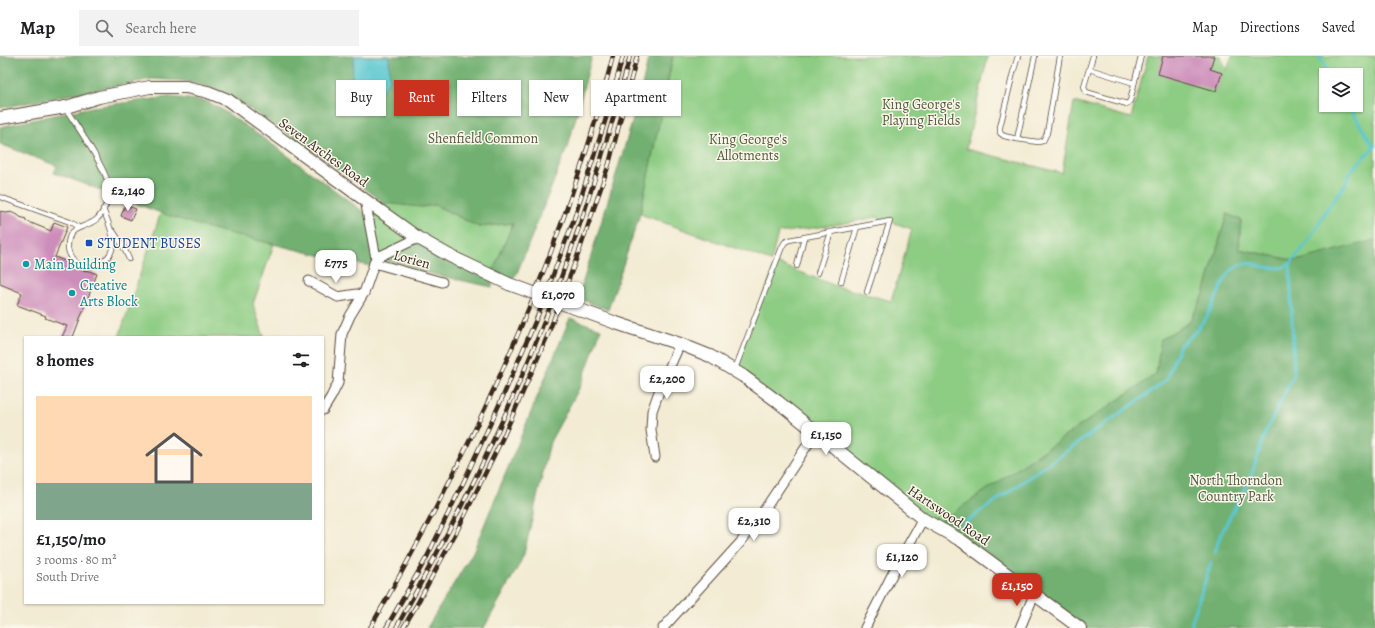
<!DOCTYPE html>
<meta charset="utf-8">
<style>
:root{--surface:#fff;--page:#f2f2f2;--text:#202124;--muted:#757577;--line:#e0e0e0;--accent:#c8321e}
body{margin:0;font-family:Alegreya,serif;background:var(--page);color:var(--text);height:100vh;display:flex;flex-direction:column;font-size:15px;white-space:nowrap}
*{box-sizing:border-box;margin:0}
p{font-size:13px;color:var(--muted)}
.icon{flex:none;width:22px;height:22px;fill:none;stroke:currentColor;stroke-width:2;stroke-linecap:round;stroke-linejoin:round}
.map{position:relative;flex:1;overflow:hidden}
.details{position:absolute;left:24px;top:280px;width:300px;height:268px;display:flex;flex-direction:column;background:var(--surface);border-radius:0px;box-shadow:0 1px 3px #0004}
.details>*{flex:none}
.guide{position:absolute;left:336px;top:24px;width:380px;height:36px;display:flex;gap:8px}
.buttons{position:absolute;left:1319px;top:12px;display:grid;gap:8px}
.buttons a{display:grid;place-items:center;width:44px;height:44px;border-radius:0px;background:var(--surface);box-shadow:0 1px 3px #0004;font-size:20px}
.price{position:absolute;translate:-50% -34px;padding:0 9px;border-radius:8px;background:#fff;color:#222;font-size:13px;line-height:26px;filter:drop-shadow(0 1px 2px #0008)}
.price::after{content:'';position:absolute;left:50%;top:24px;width:12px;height:9px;margin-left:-6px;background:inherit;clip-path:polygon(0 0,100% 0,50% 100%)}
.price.current{background:var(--accent);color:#fff}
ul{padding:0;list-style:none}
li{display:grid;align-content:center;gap:8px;height:212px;padding:0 12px}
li+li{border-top:1px solid var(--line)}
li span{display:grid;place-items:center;height:124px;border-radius:0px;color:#555}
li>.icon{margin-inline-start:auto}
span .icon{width:72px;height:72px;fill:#fffc;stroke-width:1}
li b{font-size:17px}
h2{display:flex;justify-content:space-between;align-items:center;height:48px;padding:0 12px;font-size:17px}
.chip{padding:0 14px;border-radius:0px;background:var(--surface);box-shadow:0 1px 3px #0004;font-size:14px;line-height:36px}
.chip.current{background:var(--accent);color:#fff}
header{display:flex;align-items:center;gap:24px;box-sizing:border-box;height:56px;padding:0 20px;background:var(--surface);border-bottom:1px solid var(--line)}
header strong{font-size:19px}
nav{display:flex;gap:22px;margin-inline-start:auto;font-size:14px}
.search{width:280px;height:36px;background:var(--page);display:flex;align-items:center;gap:10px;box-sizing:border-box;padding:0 14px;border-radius:0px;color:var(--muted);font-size:15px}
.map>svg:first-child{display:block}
</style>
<header>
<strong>Map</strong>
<div class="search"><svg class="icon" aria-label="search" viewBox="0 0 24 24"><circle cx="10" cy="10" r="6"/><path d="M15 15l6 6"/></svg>Search here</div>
<nav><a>Map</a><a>Directions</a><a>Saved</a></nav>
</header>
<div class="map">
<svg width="1375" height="572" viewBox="0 0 1375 572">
<rect width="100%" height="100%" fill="#fbf7ec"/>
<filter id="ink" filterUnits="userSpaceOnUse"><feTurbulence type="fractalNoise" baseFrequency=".025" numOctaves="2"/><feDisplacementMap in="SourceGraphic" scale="8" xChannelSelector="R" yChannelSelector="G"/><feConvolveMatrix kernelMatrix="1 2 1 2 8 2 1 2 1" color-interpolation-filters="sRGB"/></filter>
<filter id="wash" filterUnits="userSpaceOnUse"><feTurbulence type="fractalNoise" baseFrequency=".012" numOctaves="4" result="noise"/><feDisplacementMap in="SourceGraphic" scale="16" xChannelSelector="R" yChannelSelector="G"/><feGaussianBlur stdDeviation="0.9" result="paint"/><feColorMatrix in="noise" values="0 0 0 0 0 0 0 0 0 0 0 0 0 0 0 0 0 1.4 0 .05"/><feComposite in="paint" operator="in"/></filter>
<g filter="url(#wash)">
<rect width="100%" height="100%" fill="#f3ebd3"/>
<g fill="#8dcc83" stroke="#647b50" fill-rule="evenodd">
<path d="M673 0H988L966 93 1062 117 1074 46 1131 62 1148 0H1220L1227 14 1232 0H1375V185L1296 205 1239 193 1241 164 1227 158 1204 238 1189 267 1161 283 1156 318 939 467 936 471 734 315 776 207 836 230 891 245 912 173 876 161 841 168 778 177 771 205 640 158ZM1326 19H1356V49H1326Z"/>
<path d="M365 144 421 151 435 149 479 171 513 167 492 220 376 202Z"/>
<path d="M161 156 209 172 274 188 253 248 264 281H119Z"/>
</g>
<g fill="#72b071" stroke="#566d48">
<path d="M0 0H592L569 87 517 217 509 228 492 221V231L422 216 376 202 370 210C334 203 297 194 261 185 236 179 210 173 185 165 141 151 98 132 54 117L57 110 0 88V71L92 51 169 41 206 45 221 53 276 91 368 159 376 202 418 182 491 220 513 167 479 171 435 149 421 151 385 147 303 88 227 38 202 29 184 25 152 23 0 52Z"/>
<path d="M649 0H673L640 158 608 254 578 242 638 47Z"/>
<path d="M1227 158 1241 164 1239 193 1296 205 1375 184V572H1082L938 467 1156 318 1161 283 1189 267 1204 238Z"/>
<path d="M570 262 601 273 581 329 550 386 524 498 519 509 484 572H427L473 496Z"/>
</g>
<path fill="#5ac7d0" stroke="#4a7877" d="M354 0H389L390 23 378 41 358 35 352 21Z"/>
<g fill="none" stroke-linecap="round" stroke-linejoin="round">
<g stroke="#5ac7d0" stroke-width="3">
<path d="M1319 0 1330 19"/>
<path d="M1348 49 1374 91"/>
<path d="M963 468 1156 332 1166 324 1180 289 1191 280 1207 261 1225 223 1230 216 1239 209 1251 207 1264 211 1281 212 1290 208 1301 195 1319 168 1325 156 1345 129 1351 115 1363 102 1375 90"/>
<path d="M1215 496 1220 480 1251 420 1266 375 1294 318 1290 208"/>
<path d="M1192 572V565L1211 507"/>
</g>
</g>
<g id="blocks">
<g fill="#cd8dba">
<path d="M1163 0H1214L1210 13 1222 17 1216 35 1158 18Z"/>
<path d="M125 149 136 153 131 164 121 160Z"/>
<path d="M0 155 2 156 3 155 9 157 10 156 18 159 20 161 26 163V165L51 175 54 166 67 171 55 201 72 208 81 214 89 215 97 218 73 281H62L67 270 45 262 46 260 17 249 22 237 0 228Z"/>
</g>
</g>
</g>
<g filter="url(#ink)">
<use href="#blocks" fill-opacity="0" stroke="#574739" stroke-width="1"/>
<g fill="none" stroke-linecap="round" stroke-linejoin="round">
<g stroke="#574739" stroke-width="6">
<g id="service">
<path d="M1035 0 1017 83 1038 86 1043 85 1047 77 1060 0"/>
<path d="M1093 0 1084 30 1086 36 1127 48 1130 45 1141 0"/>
<path d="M1089 13 1134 27"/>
<path d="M66 53C76 69 109 116 109 133 110 142 104 156 97 163 84 174 67 168 68 192 69 200 73 205 80 209 87 213 93 210 100 207 123 195 110 171 103 153"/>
<path d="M1017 83 1004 80 1000 77V71L1013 17 1018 0"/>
<path d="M0 141 70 166 77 170 78 172"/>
<path d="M113 175 123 190 129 203"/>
<path d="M797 210 804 181"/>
<path d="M818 217 831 176"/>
<path d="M841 226 857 171"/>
<path d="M735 313 782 191 785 186 789 184 890 165 867 236"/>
</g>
</g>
<g stroke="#574739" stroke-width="11">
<g id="minor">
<path d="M376 202 418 182"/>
<path d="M374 207 442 226"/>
<path d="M309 225 338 241 357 238 361 239 364 237"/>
<path d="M323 354 331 341 338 327 342 278 350 260 364 237 376 202 365 144"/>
<path d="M655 401 651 374 652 355 661 330 680 288"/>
<path d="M663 572 740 487 757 465 816 376"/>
<path d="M865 572 896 511 923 463"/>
<path d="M1020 572 1034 539"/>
</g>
</g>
<g stroke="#574739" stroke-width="14">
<g id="tertiary">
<path d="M0 62 66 51 99 41 150 31H186L208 36 228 44 365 144 418 182 450 200 509 228"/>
<path d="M616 267 680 288 710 300 743 320 777 345 923 463 962 485 1080 572"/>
</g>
</g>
<use href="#service" stroke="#fff" stroke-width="4.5"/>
<use href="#minor" stroke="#fff" stroke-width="9"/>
<use href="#tertiary" stroke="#fff" stroke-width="12"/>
<g stroke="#3b2a1e" stroke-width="4.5">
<g id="rail">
<path d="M370 572C454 427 527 274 580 114 593 77 603 38 613 0"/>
<path d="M386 572 427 501 464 425 504 338 538 259 574 163 608 56 623 0"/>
<path d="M396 572C430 511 463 450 492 387 550 263 596 133 630 0"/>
<path d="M403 572 416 550 458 473 504 379 547 281 580 193 609 108 637 0"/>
</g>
</g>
<use href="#rail" stroke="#fbf7ec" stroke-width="3" stroke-dasharray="9" stroke-linecap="butt"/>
<g stroke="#574739" stroke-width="14" stroke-linecap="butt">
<path id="tertiary-bridge" d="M509 228 616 267"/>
</g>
<use href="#tertiary-bridge" stroke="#fff" stroke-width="12"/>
</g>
</g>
<rect fill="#1a4fb4" stroke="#fbf7ec" stroke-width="1.5" x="85" y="183" width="8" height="8" rx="2"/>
<g fill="#0f9aa8" stroke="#fbf7ec" stroke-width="1.5">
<circle cx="26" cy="208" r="4"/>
<circle cx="72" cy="237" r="4"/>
</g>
<g text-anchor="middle" stroke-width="3" stroke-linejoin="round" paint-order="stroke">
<g font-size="14" fill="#545b3c" stroke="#fbf7ec">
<text x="921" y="53">King George's<tspan x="921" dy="16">Playing Fields</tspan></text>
<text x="483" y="87">Shenfield Common</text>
<text x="748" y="88">King George's<tspan x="748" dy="16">Allotments</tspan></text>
<text x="1236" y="429">North Thorndon<tspan x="1236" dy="16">Country Park</tspan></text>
</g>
<g font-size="14" fill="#3b2a1e" stroke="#fbf7ec">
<text transform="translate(324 96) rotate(36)" y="5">Seven Arches Road</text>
<text transform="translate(412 203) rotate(15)" y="5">Lorien</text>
<text transform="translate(949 459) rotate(34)" y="5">Hartswood Road</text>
</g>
<g font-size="14" fill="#164399" stroke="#fbf7ec" text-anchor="start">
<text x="97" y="192">STUDENT BUSES</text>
</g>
<g font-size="14" fill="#0d838f" stroke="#fbf7ec" text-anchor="start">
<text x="34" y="213">Main Building</text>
<text x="80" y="234">Creative<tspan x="80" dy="16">Arts Block</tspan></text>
</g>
</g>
</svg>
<div class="buttons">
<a><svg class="icon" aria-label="layers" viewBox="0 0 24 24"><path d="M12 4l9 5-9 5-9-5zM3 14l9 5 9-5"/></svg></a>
</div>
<b class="price" style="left:128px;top:156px">£2,140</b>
<b class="price" style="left:336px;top:228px">£775</b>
<b class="price" style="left:558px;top:260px">£1,070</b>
<b class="price" style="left:667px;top:344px">£2,200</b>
<b class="price" style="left:826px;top:400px">£1,150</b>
<b class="price" style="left:754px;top:486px">£2,310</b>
<b class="price" style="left:902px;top:522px">£1,120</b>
<b class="price current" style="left:1017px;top:551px">£1,150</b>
<div class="guide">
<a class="chip">Buy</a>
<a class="chip current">Rent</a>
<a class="chip">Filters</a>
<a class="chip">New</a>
<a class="chip">Apartment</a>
</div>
<section class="details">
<h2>8 homes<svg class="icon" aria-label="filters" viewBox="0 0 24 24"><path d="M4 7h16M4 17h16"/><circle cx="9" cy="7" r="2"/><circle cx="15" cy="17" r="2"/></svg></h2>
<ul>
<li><span style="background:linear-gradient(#ffd9b3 70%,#7fa58c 0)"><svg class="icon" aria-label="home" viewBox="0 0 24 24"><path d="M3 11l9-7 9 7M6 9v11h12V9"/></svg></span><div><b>£1,150/mo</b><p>3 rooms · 80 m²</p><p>South Drive</p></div></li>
</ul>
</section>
</div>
